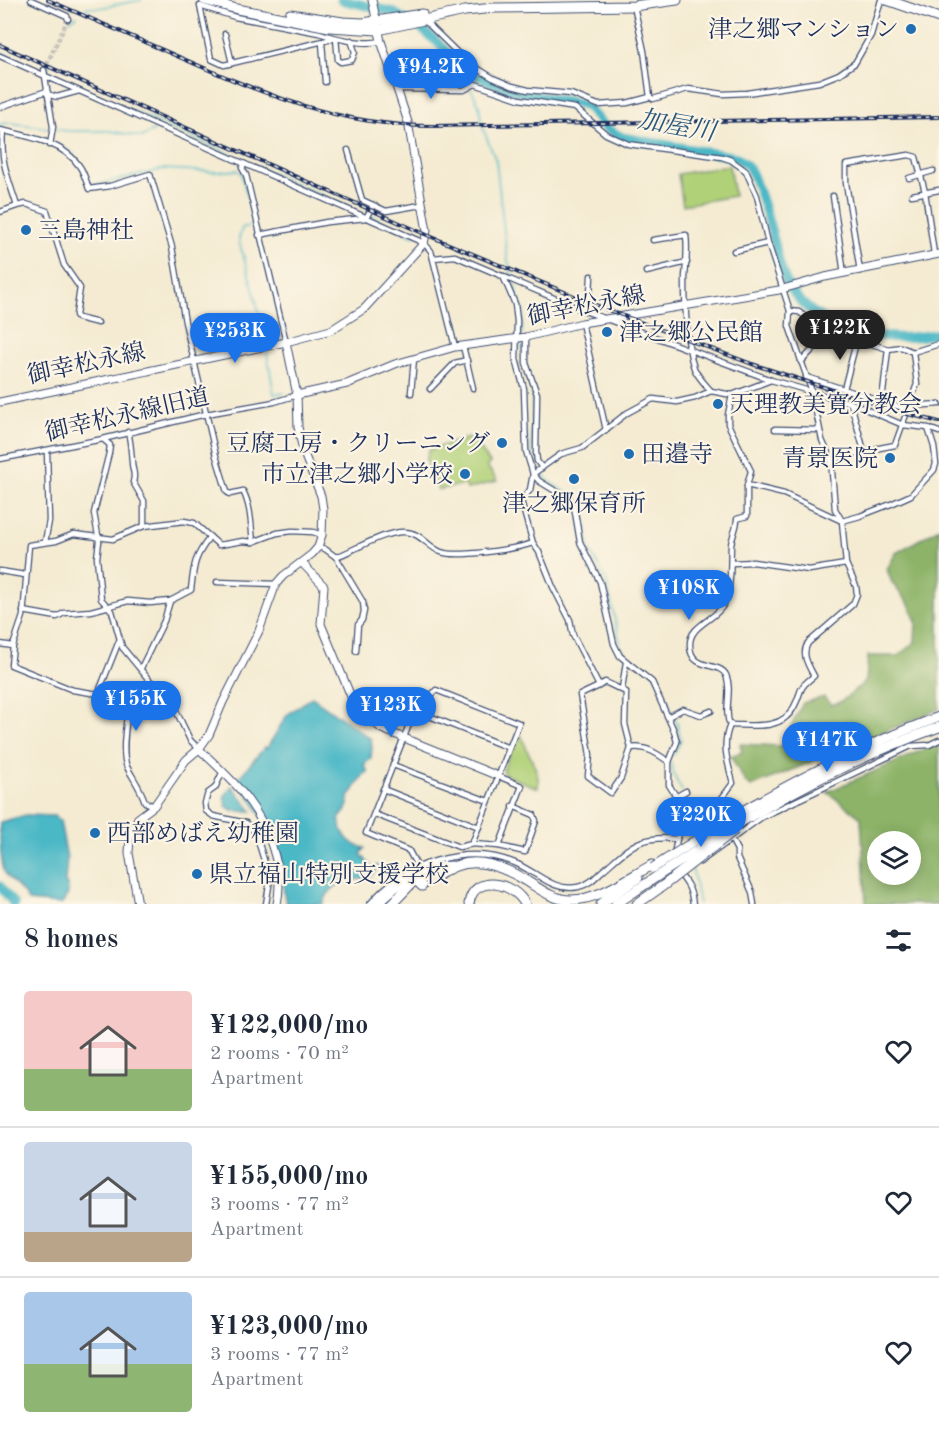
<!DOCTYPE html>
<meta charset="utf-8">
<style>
:root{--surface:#fff;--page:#f2f2f3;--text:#1f2937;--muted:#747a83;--line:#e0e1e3;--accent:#1a73e8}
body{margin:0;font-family:"Old Standard TT","Noto Serif JP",serif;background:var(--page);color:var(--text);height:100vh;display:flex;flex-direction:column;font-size:22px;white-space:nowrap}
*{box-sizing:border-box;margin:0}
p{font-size:20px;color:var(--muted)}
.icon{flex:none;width:33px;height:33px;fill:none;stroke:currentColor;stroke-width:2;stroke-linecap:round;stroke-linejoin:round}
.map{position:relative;height:904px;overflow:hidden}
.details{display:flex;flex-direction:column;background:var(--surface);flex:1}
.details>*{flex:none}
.tools{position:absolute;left:867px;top:831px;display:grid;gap:12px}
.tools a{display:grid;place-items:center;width:54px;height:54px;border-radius:50%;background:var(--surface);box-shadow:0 3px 15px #0003;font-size:30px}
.price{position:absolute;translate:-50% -51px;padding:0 14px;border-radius:21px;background:var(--accent);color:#fff;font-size:20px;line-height:39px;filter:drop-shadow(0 2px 3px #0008)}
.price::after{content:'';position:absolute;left:50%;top:36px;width:18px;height:14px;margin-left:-9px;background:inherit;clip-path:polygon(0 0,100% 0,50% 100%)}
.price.on{background:#222;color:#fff}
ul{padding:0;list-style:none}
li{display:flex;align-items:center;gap:18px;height:150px;padding:0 24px}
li+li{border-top:2px solid var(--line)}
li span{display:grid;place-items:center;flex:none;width:168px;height:120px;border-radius:6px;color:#555}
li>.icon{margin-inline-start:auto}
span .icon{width:72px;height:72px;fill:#fffc;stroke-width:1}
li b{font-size:26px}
h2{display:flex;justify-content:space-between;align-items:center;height:72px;padding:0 24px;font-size:26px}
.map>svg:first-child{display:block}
</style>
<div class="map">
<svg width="939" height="904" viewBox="0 0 939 904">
<rect width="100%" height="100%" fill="#fcf5e5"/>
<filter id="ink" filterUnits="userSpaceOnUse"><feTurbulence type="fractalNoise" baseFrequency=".0167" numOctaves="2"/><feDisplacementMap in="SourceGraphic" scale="12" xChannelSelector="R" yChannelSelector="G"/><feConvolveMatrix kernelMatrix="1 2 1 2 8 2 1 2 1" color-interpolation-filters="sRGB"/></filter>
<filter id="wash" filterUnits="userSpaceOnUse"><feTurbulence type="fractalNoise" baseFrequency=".008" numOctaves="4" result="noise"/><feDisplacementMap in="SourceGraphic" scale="24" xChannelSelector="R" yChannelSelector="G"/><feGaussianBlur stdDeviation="1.35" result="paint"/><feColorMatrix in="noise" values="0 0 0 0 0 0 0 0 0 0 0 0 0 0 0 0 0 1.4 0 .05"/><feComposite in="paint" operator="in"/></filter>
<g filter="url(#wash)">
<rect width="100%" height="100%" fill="#f4ebd2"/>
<g fill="#b1d178" stroke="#66806b" stroke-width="1.5">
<path d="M729 165 734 196 683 205 678 174Z"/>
<path d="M472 437 490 463 487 466 497 481 467 489 465 484 438 490 426 460 429 450Z"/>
<path d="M518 735 522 736C526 753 541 770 538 788L505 775 503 770Z"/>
</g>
<g fill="#8cb368" stroke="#547163" stroke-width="1.5" fill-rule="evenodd">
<path d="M939 528V709L751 787 745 782 731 757 742 752 740 744 781 746 803 703 824 697 831 705 842 701 866 681 868 656H898L915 642 916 621 909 604 892 583 887 569 896 553Z"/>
<path d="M939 743V904H866L861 818 827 792ZM878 842H910V874H878Z"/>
</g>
<g fill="#4bb8c6" stroke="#337492" stroke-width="1.5">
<path d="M312 697 371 739 372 747 371 758 364 765 368 772 364 774 349 797 347 809 339 819C342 835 349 845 365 848L361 854 371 867 379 866 368 879C348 878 330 883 323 904H287C280 890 286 881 282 868 273 836 259 805 236 781L265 747 267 748 287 715Z"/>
<path d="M232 786 252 811H234L226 806 224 797Z"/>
<path d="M26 815 54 816 60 821 67 858 65 882 68 887V894L62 904 28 901C24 889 9 882 4 871 0 857 0 837 0 822Z"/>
</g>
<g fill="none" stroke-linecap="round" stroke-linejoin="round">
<g stroke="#4bb8c6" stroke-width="1.5">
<path d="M85 10 87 7 99 8 142 0"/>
<path d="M70 20 77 16"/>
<path d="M0 52 43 71"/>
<path d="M456 61 469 85"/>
<path d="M47 72 51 61"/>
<path d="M47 73 350 208"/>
<path d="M471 89 479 105 482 126 496 161 507 257 513 279"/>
<path d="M0 124 12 123 48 128"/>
<path d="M55 129 67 131H110L142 137 155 130"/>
<path d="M58 145 73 154 81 165"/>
<path d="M87 177 91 186 164 169 217 172 237 170 241 173 254 222 252 225 242 228 239 238 240 245 254 292 264 337"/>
<path d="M368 215 414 236"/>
<path d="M514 283 523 314 522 334"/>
<path d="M522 342C522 360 527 370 531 387 536 413 523 452 540 473 551 486 569 492 582 503L590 550 606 580 621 647 628 657 652 670 657 678 677 722 681 740 674 755"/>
<path d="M267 353 274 394 284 393"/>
<path d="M671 762 673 774 682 791"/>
<path d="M684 796 688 820V841"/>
<path d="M692 867 699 904"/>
</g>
<g stroke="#4bb8c6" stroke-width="9">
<path d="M341 0 393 12 420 28 438 43 456 61 477 76 505 88 522 93 578 103 588 108 606 128 622 137 736 157 748 166 753 175C759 191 764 206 769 222 777 246 779 276 795 295 827 334 893 344 939 333"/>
<path d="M936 0 939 1"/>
<path d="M0 886 14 904"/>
</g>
</g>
</g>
<g filter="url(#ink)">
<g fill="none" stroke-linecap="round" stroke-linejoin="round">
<path stroke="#c9c5bb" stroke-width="4.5" stroke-dasharray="4.5 2" stroke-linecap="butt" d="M44 70 68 19"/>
<g stroke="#3c4b6f" stroke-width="7">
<g id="street">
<path d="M31 0 67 16 68 19"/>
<path d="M634 6 644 51 650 97"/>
<path d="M425 21 462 57 475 67 493 78 512 86 528 90 571 94 598 105 627 103 650 97 653 99 688 89 723 94 747 93 819 82 839 74 855 63 871 35 881 0"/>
<path d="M225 34 232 63"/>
<path d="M351 40 355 52 352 60 341 62 338 60 336 38 224 65 211 59 200 6 235 17 319 33C335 38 366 46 381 41"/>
<path d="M322 42 325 82"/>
<path d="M0 56 424 243 431 251 455 347"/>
<path d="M44 70 53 127 50 145"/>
<path d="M398 89 464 90 475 84 519 99 575 108 606 134 628 144 722 157 731 160 746 171 757 196 768 243 790 311 789 326 812 392 822 440 831 460 835 509 842 521 846 564 856 586 857 594 853 604 808 643C801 654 808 665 814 676 796 690 803 690 794 707 782 731 752 725 730 725"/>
<path d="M47 94 57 97 79 91"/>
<path d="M0 107 47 91"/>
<path d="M0 130C27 136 64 142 80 167 84 173 86 181 89 189L110 186 150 174 172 247 185 322 216 456 227 492 230 494 243 491C251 506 251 525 253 542"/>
<path d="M348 150 362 200 386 211 421 205"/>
<path d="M245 164 242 168 246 175 286 342"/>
<path d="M909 178 933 171"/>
<path d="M912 195 939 190"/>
<path d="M833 196 844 274"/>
<path d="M17 206 26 204 47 211 64 265 80 288 76 315 78 318 98 323"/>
<path d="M0 212 17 206C8 177 0 162 3 131"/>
<path d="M259 235 327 222 366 218 373 205"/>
<path d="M653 240 686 235C688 250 686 263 685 278 685 302 686 345 694 368 697 376 705 384 711 391"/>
<path d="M734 251 768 243"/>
<path d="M433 258 455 256 582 310 771 380 851 403 903 425 928 428 939 432"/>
<path d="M860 271 846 183V165L909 155 916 157 925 192 934 254"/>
<path d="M646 272 687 262"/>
<path d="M503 276 515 304 517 321 516 359 524 389 526 451 533 474 539 481 567 498 574 506 580 542 600 582 614 644 620 656 652 682 674 731 677 742 669 762V785L681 804V817L674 855"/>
<path d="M582 310 590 293 591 276"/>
<path d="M790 311 799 312 818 326 830 331 888 349 901 347 913 352 939 344"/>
<path d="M582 323 606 430"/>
<path d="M526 337V363L537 394 536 452 537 461 542 468"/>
<path d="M463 346 473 388"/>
<path d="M801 362 830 331"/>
<path d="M806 377 908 410 913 406 939 404"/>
<path d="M430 389 455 363 467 360"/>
<path d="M844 389 857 339"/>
<path d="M411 393 414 358"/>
<path d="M732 395 771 380"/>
<path d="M882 401 888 349"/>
<path d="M851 404 864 451"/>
<path d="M775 429 819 430"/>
<path d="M128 432C131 443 131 452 132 462 132 471 136 473 133 482L144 501V526"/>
<path d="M103 439 110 445 109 453 94 513 99 541 97 558 101 599 112 611 122 647 150 681 163 689 171 700 190 740 199 749"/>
<path d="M0 459 103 439 206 414 274 402 297 395"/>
<path d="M831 460 864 451 895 445 917 384 913 352"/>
<path d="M533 474 561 454 582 448 627 413 653 399 677 402 695 398 711 391 732 395 728 415V424L751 471 747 485V516L737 519C737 528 732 536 731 545 730 563 732 588 724 604 716 620 689 625 690 645 690 671 719 661 726 675 733 691 723 710 730 725 721 745 728 763 733 783L719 802 718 810 720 819 737 850V858L752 892 754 904"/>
<path d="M533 474 530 490 521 501 533 543 539 552 553 587 570 620 573 635 599 686 605 682 626 692 625 724 631 748C645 745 658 754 669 762"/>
<path d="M747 485 784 494 842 521 860 516 891 504 911 495 934 470 936 464 934 447 928 428"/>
<path d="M45 542 49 521 47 451"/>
<path d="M318 547 325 549 336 557C355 550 385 531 405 532 420 532 428 547 441 552 457 558 516 549 533 543"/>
<path d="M336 557 363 602 364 611 362 620 358 625 356 651"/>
<path d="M732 563 753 562 809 570 846 564"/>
<path d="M0 571 25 575"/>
<path d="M217 582 276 584"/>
<path d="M23 611 57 617 64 613 91 611 128 601 150 603 170 601 191 590C194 564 194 558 210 537"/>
<path d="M119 641 98 694 73 690 11 665 13 646 23 616 29 545 56 541 74 534 113 539 144 526 184 521 194 523 219 545 243 541 253 542 277 533 292 531 313 532 322 535"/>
<path d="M0 644 13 646"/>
<path d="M141 668 164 621 170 601"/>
<path d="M599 686 580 695 590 755 588 776 611 793 621 778 631 748"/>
<path d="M622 689 626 662"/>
<path d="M98 694 128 709C126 724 121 754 127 767 134 780 140 787 145 802L154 806"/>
<path d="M128 709 143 688 150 681"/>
<path d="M417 711 509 748"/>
<path d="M668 717 683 709 701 715 711 711"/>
<path d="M393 765 488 801"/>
<path d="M222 773 215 788 208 793 205 803 206 811 213 816 246 823 256 834 270 880 266 904"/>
<path d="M383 789 479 827"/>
<path d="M677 796 686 791"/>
<path d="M374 814 459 847 472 844 519 723 436 690 412 717 366 833 409 851 418 868"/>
<path d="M472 844 499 846 522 786 498 776"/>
<path d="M499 846 525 852 536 821 534 815 513 806"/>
<path d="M700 862 762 817 911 746 929 745 939 740"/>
<path d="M675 863C679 879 691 881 693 904"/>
<path d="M370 904C403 863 466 843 515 863 537 872 553 892 578 887 588 885 594 879 601 872 629 848 636 835 677 839"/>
</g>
</g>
<g stroke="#3c4b6f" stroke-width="9">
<g id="secondary">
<path d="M297 395 347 384 395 364 455 347 526 337 582 323 779 290 825 277 939 254"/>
<path d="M0 402 286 342 331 330 364 309 424 243 427 231 408 122 381 41 372 0"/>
<path d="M302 563 324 586 321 624 352 699 360 711 382 729 498 776"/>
<path d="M199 749C215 764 232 779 245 796 267 824 285 868 277 904"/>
<path d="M138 904 129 853 130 837 138 818 154 806 186 760 199 749 209 735 223 702 259 631 276 584 283 576 312 554 318 547 322 535 323 509 321 496 303 451 298 427 297 395 286 342"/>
</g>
</g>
<g stroke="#3c4b6f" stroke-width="11">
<g id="highway">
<path d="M204 0 237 9 329 27 378 30 465 11 494 8 634 6 677 0"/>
<path d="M887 0 939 18"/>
<path d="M290 14 343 22 363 23 422 14"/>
<path d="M729 819C797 779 866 744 939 717"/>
<path d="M733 827C798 787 867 753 939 727"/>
<path d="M439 875C467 854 497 863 525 880 540 889 553 900 571 900 599 900 628 878 652 865"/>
<path d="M378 904C396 883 423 866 451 866"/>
<path d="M392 904 413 882 417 881 422 886"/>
<path d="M469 904C473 873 514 882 525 904"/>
<path d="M601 904 638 878"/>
<path d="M616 904 659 875"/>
<path d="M637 904 664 885"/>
</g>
</g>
<use href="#street" stroke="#fff" stroke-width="4.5"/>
<use href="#secondary" stroke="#fff" stroke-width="7"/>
<use href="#highway" stroke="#fff" stroke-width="9"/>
<g stroke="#1b2f5e" stroke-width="4">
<g id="rail">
<path d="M48 0C92 19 135 38 179 57 264 94 338 126 433 126L939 117"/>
<path d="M0 45 427 235 608 310 752 364 904 413 939 422"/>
</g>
</g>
<use href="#rail" stroke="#fcf5e5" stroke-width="1.5" stroke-dasharray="4.5" stroke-linecap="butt"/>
<g stroke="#3c4b6f" stroke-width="11" stroke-linecap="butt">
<g id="highway-bridge">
<path d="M653 868 729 819"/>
<path d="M659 875 716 838"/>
<path d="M664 885 735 830"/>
</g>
</g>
<use href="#highway-bridge" stroke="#fff" stroke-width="9"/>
</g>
</g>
<g fill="#1f6fb2" stroke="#fcf5e5" stroke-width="2">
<circle cx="911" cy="29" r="6"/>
<circle cx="26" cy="230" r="6"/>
<circle cx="607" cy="332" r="6"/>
<circle cx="718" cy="404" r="6"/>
<circle cx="502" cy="443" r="6"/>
<circle cx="629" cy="454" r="6"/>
<circle cx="890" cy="458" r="6"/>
<circle cx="465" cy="474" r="6"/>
<circle cx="574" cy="479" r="6"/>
<circle cx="95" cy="833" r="6"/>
<circle cx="197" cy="874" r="6"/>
</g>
<g text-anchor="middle" stroke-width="4.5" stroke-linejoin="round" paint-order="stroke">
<g font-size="24" fill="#1b2f5e" stroke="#fcf5e5" text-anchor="start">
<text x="899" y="37" text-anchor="end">津之郷マンション</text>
<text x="38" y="238">三島神社</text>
<text x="619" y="340">津之郷公民館</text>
<text x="730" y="412">天理教美寛分教会</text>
<text x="490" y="451" text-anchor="end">豆腐工房・クリーニング</text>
<text x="641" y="462">田邉寺</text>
<text x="878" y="466" text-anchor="end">青景医院</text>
<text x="453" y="482" text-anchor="end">市立津之郷小学校</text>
<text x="574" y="511" text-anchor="middle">津之郷保育所</text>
<text x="107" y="841">西部めばえ幼稚園</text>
<text x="209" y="882">県立福山特別支援学校</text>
</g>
<g font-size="24" fill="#1b2f5e" stroke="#fcf5e5">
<text transform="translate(586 305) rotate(-11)" y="8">御幸松永線</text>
<text transform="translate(86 363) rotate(-12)" y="8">御幸松永線</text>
<text transform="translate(127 414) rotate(-13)" y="8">御幸松永線旧道</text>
</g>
<g font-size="26" font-style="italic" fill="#29587d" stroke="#fcf5e5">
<text transform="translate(677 125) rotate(10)" y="9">加屋川</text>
</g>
</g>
</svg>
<div class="tools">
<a><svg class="icon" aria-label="layers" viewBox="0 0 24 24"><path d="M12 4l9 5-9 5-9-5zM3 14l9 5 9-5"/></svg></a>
</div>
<b class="price" style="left:431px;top:100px">¥94.2K</b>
<b class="price on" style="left:840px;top:361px">¥122K</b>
<b class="price" style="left:235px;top:364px">¥253K</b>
<b class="price" style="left:689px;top:621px">¥108K</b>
<b class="price" style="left:136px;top:732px">¥155K</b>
<b class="price" style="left:391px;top:738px">¥123K</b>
<b class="price" style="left:827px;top:773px">¥147K</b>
<b class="price" style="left:701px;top:848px">¥220K</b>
</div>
<section class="details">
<h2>8 homes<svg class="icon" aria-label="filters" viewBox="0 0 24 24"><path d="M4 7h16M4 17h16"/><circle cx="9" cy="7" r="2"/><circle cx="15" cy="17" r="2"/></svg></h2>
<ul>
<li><span style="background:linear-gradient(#f6c9c9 65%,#8fb573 0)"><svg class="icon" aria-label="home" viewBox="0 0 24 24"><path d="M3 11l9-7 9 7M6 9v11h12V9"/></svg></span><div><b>¥122,000/mo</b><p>2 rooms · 70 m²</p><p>Apartment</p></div><svg class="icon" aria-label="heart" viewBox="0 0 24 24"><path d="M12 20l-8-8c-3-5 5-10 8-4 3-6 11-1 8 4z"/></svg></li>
<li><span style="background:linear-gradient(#c9d6e8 75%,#b9a48a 0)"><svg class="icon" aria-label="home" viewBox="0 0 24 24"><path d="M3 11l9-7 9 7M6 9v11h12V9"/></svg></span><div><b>¥155,000/mo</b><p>3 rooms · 77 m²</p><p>Apartment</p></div><svg class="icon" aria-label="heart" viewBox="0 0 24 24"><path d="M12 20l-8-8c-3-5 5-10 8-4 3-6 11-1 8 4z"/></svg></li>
<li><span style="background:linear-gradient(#a9c7e8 60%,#8fb573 0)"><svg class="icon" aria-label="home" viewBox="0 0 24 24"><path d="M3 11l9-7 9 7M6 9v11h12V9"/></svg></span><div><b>¥123,000/mo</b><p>3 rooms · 77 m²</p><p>Apartment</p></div><svg class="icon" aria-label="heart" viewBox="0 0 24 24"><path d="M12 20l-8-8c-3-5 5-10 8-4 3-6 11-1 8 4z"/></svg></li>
</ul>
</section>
